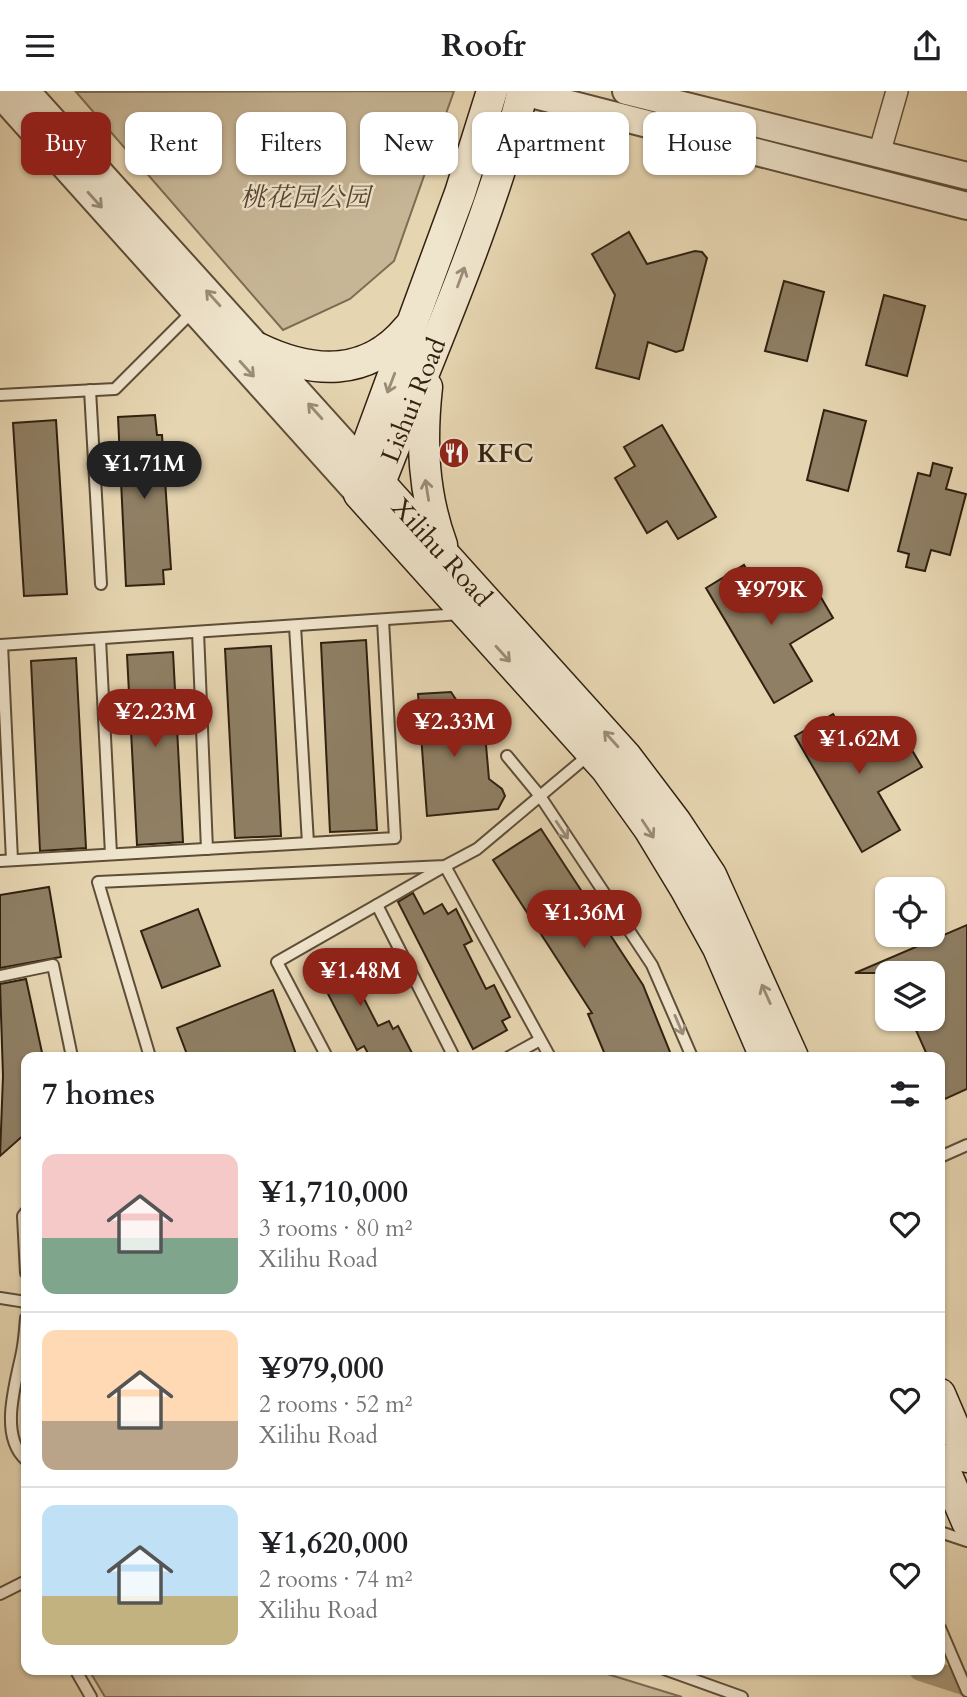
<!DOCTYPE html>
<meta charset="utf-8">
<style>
:root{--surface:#fff;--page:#f2f2f2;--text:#202124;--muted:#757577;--line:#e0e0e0;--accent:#8f2418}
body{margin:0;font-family:Cardo,"Noto Serif SC",serif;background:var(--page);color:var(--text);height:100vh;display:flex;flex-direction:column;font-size:26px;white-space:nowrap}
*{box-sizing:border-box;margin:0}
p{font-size:23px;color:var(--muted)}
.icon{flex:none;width:38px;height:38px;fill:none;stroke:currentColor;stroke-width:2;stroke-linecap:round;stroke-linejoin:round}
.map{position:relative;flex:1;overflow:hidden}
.panel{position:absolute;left:21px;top:961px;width:924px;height:623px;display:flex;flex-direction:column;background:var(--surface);border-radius:14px;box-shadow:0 2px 5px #0004}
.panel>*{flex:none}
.banner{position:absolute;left:21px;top:21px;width:926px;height:63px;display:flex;gap:14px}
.buttons{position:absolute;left:875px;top:786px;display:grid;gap:14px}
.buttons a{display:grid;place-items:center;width:70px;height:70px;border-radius:14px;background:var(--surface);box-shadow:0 2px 5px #0004;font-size:35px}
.price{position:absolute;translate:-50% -60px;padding:0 16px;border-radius:24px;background:var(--accent);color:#fff;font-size:23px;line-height:46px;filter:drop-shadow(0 2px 4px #0008)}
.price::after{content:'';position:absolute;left:50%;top:42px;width:21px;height:16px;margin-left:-10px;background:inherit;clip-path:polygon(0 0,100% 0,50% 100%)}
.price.current{background:#222;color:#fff}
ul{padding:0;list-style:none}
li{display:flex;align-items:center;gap:21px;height:175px;padding:0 21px}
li+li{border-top:2px solid var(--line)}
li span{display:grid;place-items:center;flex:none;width:196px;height:140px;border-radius:14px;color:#555}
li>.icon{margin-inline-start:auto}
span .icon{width:84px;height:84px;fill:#fffc;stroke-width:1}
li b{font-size:30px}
h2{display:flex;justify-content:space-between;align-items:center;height:84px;padding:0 21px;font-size:30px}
.pill{padding:0 24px;border-radius:14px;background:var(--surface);box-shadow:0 2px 5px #0004;font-size:24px;line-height:63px}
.pill.current{background:var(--accent);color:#fff}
header{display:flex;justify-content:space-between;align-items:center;height:91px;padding:0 21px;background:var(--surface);font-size:32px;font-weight:700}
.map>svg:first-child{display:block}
</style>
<header><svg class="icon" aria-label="menu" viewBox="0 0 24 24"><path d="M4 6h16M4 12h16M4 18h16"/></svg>Roofr<svg class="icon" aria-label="share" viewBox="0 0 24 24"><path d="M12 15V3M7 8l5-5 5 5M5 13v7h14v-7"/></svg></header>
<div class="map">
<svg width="967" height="1606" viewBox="0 0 967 1606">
<rect width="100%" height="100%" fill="#e6d5b1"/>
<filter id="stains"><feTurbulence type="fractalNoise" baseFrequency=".00286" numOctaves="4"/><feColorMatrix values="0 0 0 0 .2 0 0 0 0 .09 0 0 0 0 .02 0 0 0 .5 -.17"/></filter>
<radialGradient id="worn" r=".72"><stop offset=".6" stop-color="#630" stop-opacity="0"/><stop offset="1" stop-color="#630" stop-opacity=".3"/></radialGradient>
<g fill="#c7b696" stroke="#7c6c53" stroke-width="2">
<path d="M454 0 394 170 350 208 283 239 76 1Z"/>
<path d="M591 1578 682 1606H105L89 1579Z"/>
</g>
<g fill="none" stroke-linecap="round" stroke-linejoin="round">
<path stroke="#a8987a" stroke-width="24" d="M921 1578 967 1593"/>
</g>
<g fill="#8f7f64" stroke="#312110" stroke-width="2">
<path d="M629 141 647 173 695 160 702 161 707 167 683 259 676 261 648 251 639 288 596 277 615 204 592 163Z"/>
<path d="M784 190 824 201 807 270 765 260Z"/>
<path d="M884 204 925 215 907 285 866 274Z"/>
<path d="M824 319 866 330 848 400 807 389Z"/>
<path d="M155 324 157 344H162L171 478 163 479 164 493 126 495 118 326Z"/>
<path d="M56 329 67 503 24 505 13 332Z"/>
<path d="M662 334 716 426 678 448 667 430 647 442 615 387 635 375 624 356Z"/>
<path d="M933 372 952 377 946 398 966 403 950 464 931 459 925 480 906 476 909 463 898 460 918 382 930 385Z"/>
<path d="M744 474 766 511 809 486 833 527 790 553 812 590 774 612 706 497Z"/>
<path d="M366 549 377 739 330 741 321 552Z"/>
<path d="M271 555 281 745 235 747 225 558Z"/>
<path d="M173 561 183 751 137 754 127 564Z"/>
<path d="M76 567 86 757 40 760 31 570Z"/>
<path d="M451 601 486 654 489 688 502 698 505 705 498 718 427 725 418 603Z"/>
<path d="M833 623 854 660 897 634 922 676 878 701 900 739 862 761 795 645Z"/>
<path d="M541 738 643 894 672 966H606L588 923 592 922 493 769Z"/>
<path d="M49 796 61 866 0 877V804Z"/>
<path d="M413 802 424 823 442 813 448 823 456 818 472 850 464 854 486 898 494 894 510 926 502 930 507 939 473 958 398 811Z"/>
<path d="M198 818 220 875 162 897 141 840Z"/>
<path d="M967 834V998L945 1008 940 995V966H928L911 928H933V882H855Z"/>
<path d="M351 862 356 872 363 867 375 889 359 898 378 935 389 930 393 938 398 935 414 966H370L364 955 357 959 313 874 330 866 333 871Z"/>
<path d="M26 888 43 966H26V1042L0 1065 3 985 0 893Z"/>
<path d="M273 899 297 966H188L177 937Z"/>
</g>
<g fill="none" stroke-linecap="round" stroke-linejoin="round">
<g stroke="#5e4e38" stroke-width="14">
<g id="service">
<path d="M90 299 101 493"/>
<path d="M0 304 115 298 194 219"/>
<path d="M295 535 308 752"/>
<path d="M198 541 207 758"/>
<path d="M100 548 111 763"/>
<path d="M0 554 461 523"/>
<path d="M2 554 12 769"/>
<path d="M507 665 540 705 652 874 692 966"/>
<path d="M0 770 395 747 383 529"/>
<path d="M377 814 454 966"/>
<path d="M0 885 53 874 72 966"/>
<path d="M150 966 98 791 445 775 477 758 590 663"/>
<path d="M327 966 277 871 445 775 550 966"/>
<path d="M509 966 540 949"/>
<path d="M940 1066 967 1054"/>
<path d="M26 1121 23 1125 26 1182"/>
<path d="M0 1207 26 1211"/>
<path d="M26 1227C25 1240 24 1254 21 1266 14 1298 0 1346 26 1369"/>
<path d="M940 1441 967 1450"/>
<path d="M0 1503 26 1490"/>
<path d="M940 1537 967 1600"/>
<path d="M75 1578 91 1606"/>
<path d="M664 1578 742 1606"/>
</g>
</g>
<g stroke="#5e4e38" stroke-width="24">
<path id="minor" d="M879 63 897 0"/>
</g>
<g stroke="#5e4e38" stroke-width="30">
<g id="tertiary">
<path d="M26 0 361 371"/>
<path d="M519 0 967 115"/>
<path d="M626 0 967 85"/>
<path d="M0 3 359 403"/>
</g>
</g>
<g stroke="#312110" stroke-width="33">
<g id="secondary">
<path d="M258 257C312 283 367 287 408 237"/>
<path d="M427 296C421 351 423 402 442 454"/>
<path d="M361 371 626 665 676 731 711 784 793 966"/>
<path d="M360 390 361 371 460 102 492 0"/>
<path d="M366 400 380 392C430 263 489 134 523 0"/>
<path d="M359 403 606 678 649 738 686 799 718 857 765 966"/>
<path d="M940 1303 967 1366"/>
<path d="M940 1368 967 1431"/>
</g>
</g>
<use href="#service" stroke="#efe4cc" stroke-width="10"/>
<use href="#minor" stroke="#efe4cc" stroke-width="21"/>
<use href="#tertiary" stroke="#efe4cc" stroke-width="26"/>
<use href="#secondary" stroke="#efe4cc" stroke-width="30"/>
</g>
<defs><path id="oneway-shaft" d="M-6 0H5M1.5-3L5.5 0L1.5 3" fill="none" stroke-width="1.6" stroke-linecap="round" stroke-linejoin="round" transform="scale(1.75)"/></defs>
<g stroke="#9a8c77">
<use href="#oneway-shaft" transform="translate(95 109) rotate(48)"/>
<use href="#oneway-shaft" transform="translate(461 186) rotate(-70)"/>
<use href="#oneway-shaft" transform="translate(213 207) rotate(-132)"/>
<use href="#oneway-shaft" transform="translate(247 278) rotate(48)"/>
<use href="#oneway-shaft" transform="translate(391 292) rotate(111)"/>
<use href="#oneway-shaft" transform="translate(315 320) rotate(-132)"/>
<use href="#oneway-shaft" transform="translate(427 399) rotate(-99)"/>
<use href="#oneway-shaft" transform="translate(503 563) rotate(48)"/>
<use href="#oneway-shaft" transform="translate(611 648) rotate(-132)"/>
<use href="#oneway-shaft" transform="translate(648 738) rotate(57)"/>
<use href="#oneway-shaft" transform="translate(562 739) rotate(56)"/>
<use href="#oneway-shaft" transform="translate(766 903) rotate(-114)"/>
<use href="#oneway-shaft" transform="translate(679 934) rotate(67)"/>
</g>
<defs>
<g id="restaurant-disc" transform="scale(1.575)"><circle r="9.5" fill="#8f2418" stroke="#efe4cc"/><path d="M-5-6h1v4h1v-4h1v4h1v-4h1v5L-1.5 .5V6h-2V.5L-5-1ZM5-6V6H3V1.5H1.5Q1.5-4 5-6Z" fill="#fff"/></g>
</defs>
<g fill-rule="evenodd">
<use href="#restaurant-disc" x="454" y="362"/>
</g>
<g text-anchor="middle" stroke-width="5" stroke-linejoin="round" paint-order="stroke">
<g font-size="26" font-style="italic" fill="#564632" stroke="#efe4cc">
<text x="305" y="115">桃花园公园</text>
</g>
<g font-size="26" fill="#312110" stroke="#efe4cc">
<text transform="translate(413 309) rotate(-68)" y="9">Lishui Road</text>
<text transform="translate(442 461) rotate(48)" y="9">Xilihu Road</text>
</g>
<g font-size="26" font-weight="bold" fill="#312110" stroke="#efe4cc" text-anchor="start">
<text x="477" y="371">KFC</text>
</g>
</g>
<rect width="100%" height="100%" filter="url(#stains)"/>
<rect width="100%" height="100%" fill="url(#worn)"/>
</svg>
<div class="buttons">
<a><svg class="icon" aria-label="locate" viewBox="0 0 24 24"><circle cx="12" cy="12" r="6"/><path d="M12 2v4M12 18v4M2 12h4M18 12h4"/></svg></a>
<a><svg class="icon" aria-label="layers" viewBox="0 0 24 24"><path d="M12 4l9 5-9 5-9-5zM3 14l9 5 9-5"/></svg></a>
</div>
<b class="price current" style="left:144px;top:410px">¥1.71M</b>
<b class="price" style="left:771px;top:536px">¥979K</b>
<b class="price" style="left:155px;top:658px">¥2.23M</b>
<b class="price" style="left:454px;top:668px">¥2.33M</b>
<b class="price" style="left:859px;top:685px">¥1.62M</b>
<b class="price" style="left:584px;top:859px">¥1.36M</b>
<b class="price" style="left:360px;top:917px">¥1.48M</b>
<div class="banner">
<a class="pill current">Buy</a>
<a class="pill">Rent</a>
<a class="pill">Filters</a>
<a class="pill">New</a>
<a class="pill">Apartment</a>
<a class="pill">House</a>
</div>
<section class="panel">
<h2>7 homes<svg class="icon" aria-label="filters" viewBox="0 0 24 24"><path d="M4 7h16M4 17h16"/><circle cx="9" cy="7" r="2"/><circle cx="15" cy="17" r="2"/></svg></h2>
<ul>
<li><span style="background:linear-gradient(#f6c9c9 60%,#7fa58c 0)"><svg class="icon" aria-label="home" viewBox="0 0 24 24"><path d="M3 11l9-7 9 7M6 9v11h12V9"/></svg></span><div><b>¥1,710,000</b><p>3 rooms · 80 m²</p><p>Xilihu Road</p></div><svg class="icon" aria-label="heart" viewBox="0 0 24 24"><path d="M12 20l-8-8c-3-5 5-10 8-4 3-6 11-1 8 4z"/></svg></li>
<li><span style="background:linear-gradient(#ffd9b3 65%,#b9a48a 0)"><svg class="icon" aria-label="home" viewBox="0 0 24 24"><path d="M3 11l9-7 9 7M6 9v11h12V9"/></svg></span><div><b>¥979,000</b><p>2 rooms · 52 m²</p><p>Xilihu Road</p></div><svg class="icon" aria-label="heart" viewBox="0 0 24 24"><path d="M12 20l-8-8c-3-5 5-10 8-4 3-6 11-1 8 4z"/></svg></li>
<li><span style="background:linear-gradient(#bfe0f5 65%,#c2b280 0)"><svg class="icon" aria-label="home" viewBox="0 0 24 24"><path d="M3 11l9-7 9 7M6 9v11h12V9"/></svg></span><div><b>¥1,620,000</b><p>2 rooms · 74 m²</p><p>Xilihu Road</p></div><svg class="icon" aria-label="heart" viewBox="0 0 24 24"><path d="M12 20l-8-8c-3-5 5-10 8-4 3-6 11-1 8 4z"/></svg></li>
</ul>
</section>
</div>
